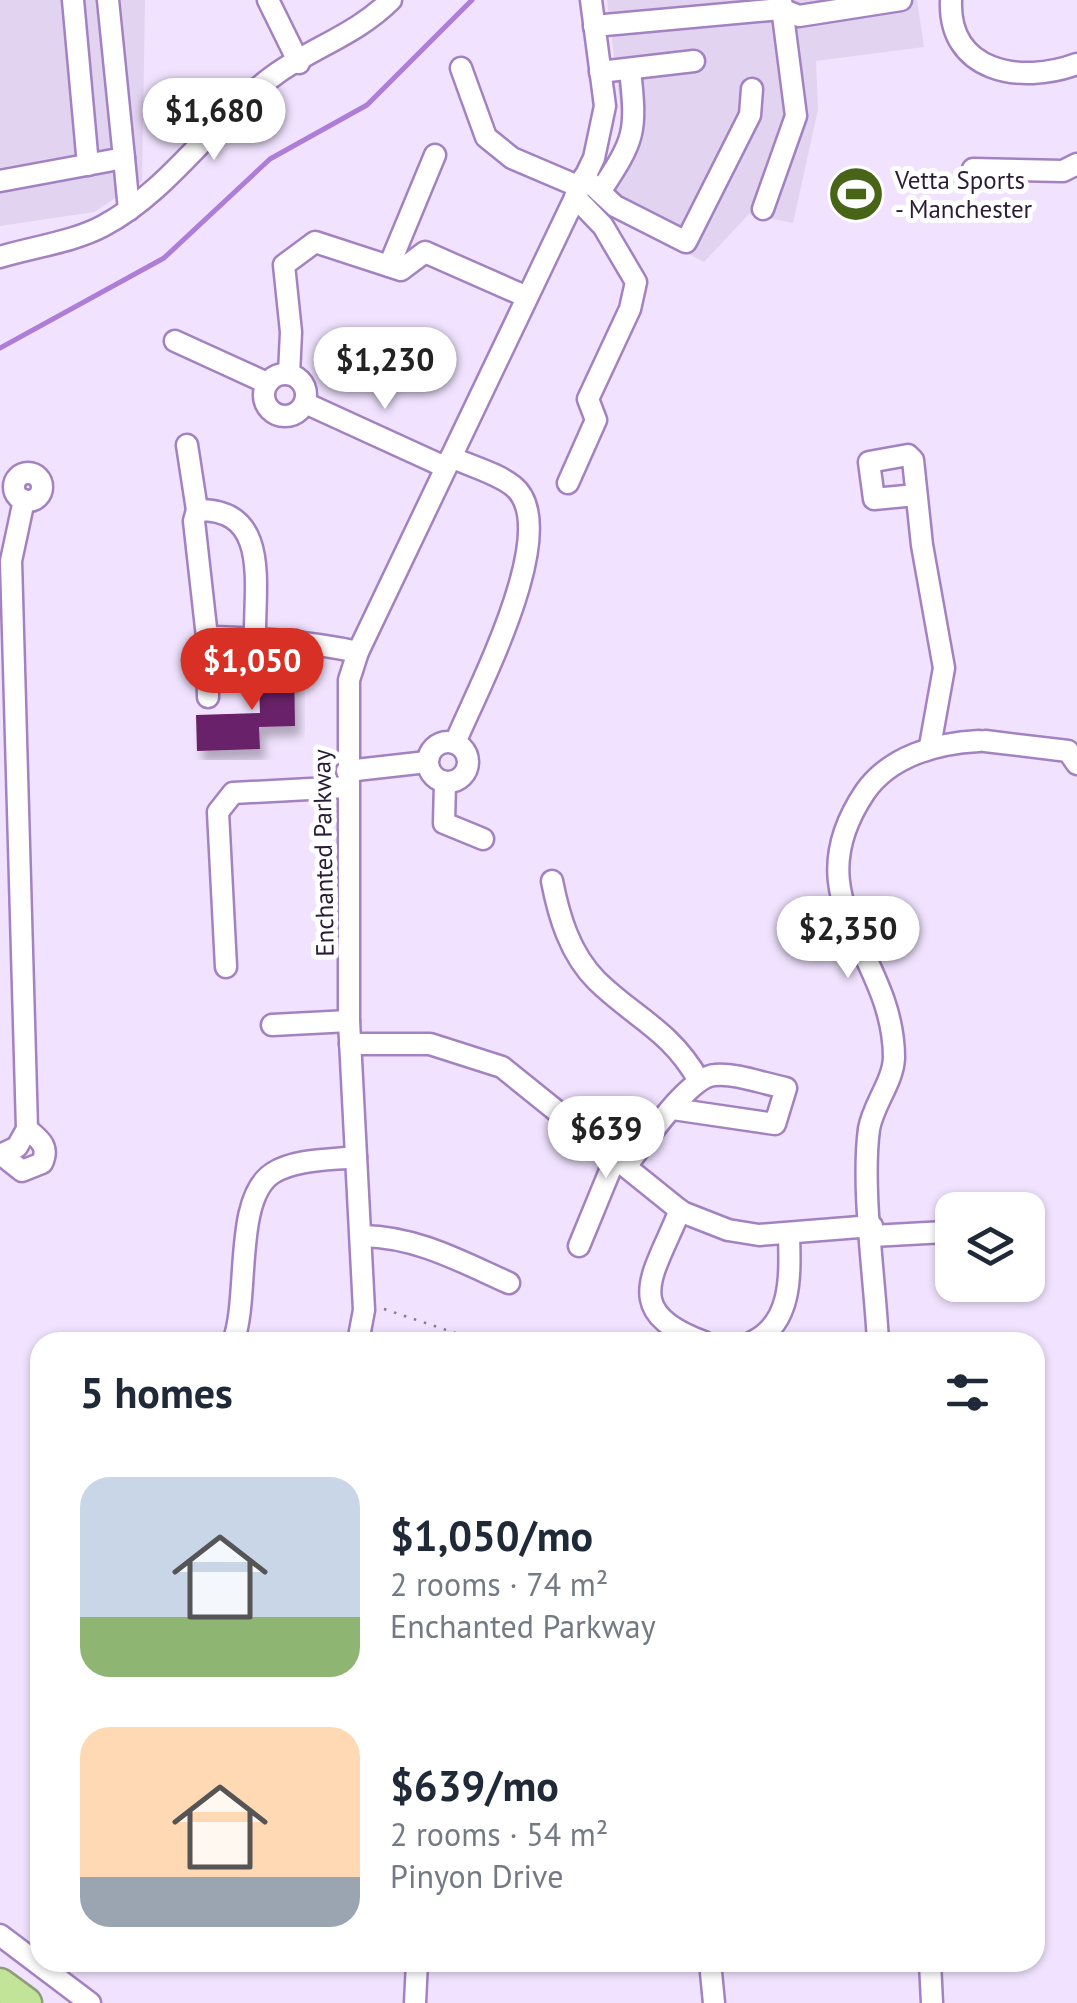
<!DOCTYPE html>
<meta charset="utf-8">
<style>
:root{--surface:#fff;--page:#f2f2f3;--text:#1f2937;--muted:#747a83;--accent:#d93025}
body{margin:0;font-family:"PT Sans",sans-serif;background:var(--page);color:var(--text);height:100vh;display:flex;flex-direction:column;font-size:38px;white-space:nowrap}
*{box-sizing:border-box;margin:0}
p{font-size:32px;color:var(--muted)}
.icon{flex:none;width:55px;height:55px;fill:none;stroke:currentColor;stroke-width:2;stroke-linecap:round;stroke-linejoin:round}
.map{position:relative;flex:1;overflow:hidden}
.sheet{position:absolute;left:30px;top:1332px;width:1015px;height:640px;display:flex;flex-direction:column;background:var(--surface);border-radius:30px;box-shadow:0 2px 8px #0004}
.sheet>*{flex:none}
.buttons{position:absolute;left:935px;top:1192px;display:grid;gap:20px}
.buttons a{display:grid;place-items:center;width:110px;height:110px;border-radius:20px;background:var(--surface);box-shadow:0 2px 8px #0004;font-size:50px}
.price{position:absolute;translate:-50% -85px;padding:0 22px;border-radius:35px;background:#fff;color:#222;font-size:32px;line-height:65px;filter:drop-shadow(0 2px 5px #0008)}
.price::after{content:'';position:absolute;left:50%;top:60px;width:30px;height:22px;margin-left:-15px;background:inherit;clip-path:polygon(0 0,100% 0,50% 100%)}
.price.on{background:var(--accent);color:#fff}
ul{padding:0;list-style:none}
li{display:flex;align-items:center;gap:30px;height:250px;padding:0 50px}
li span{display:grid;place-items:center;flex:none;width:280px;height:200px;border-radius:30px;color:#555}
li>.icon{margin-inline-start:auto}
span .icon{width:120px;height:120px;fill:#fffc;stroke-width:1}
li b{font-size:42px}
h2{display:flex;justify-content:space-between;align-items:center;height:120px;padding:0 50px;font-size:42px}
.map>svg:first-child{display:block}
</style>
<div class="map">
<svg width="1077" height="2003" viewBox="0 0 1077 2003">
<defs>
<filter id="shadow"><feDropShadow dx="5.5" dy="10" stdDeviation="5" flood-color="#0004"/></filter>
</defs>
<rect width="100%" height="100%" fill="#f1e3ff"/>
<g fill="#e2d3f1">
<path d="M0 0H145L142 181 94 212 0 226Z"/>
<path d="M607 0H917L924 47 816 61 818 110 793 223 749 214 704 262 590 201 618 146 621 112Z"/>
</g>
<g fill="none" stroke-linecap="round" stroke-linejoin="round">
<path stroke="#ad7dd7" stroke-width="5" d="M0 348 164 258 270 159 367 105 472 0"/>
</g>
<path fill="#692169" filter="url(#shadow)" d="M294 662 295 726 259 727 260 749 197 751 196 715 260 713 258 663Z"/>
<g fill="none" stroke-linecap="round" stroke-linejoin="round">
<g stroke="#a382c1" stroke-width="25">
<g id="minor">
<path d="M73 0 88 165"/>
<path d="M268 0 299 63"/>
<path d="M951 0C948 72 1020 85 1077 64"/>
<path d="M594 26 781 9 799 16 901 0"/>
<path d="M461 68 486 137 512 158 580 187"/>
<path d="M600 72 694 61"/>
<path d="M124 158 129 210"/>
<path d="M973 169 1063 171 1077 164"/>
<path d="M584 177 615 206 686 242 750 115 752 89"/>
<path d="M0 181 124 158 108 0"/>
<path d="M600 192C635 139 637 133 630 70"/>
<path d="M763 209 796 116 781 0"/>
<path d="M0 257C33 247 73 242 103 226 171 190 214 118 276 74 314 47 357 34 391 0"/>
<path d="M389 266 435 155"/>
<path d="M175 341 267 383"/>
<circle cx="285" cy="395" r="21"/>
<path d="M289 374 291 332 284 265 315 242 401 270 425 252 527 297"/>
<path d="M305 403 445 467"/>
<path d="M187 445 197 510"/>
<path d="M451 457C470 466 497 473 513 486 565 527 475 694 455 743"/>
<circle cx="28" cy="487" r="14"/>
<path d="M568 483 596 420 588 399 630 309 636 282 603 226 575 197"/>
<path d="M916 495 874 499 869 462 908 455 913 460 922 545 944 668 930 746"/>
<path d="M207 637 208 697"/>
<path d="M255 638C254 585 271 508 197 510L194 521 207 637C259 638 306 641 358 652"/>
<path d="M985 741 1068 751 1077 764"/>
<circle cx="448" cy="762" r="20"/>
<path d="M347 771 427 762"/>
<path d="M445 783 444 823 483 839"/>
<path d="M552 881C559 917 570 954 597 981 635 1018 670 1030 698 1079"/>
<path d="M226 967 218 812 233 793 347 787"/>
<path d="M272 1025 349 1021"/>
<path d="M350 1044H430L502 1067 682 1212 728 1230 759 1235 872 1226"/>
<path d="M0 1155 17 1147 27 1129 11 561 24 500"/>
<path d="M2 1155 22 1171 42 1163C50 1146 39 1139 27 1129"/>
<path d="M627 1165C644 1144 689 1076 715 1075 737 1073 764 1084 786 1088L775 1124 673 1109"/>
<path d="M680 1210C654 1275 619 1311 704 1342"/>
<path d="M363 1236C417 1237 460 1261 509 1283"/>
<path d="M872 1236 945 1232"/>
<path d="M579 1246 616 1156"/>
<path d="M233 1342C250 1298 233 1198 273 1173 295 1159 330 1160 356 1157"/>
<path d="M358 1342 364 1310 349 1021V680L358 652 594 158 605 106 591 0"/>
<path d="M752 1342C793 1323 790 1274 789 1234"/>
<path d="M878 1342C875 1280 861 1189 869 1129 873 1105 893 1082 894 1058 894 953 791 902 865 792 890 756 937 743 979 741"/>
<path d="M0 1935 90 2003"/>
<path d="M710 1962 714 2003"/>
<path d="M930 1962 932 2003"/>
<path d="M415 2003 417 1962"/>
</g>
</g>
<g stroke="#8d9e75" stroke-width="35">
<path id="highway" d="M0 1984 26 2003"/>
</g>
<path stroke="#887a94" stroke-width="2.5" stroke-dasharray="2.5 8" stroke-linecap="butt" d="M384 1309 482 1342"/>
<use href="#minor" stroke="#fff" stroke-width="20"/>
<use href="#highway" stroke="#c2e498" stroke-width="30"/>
</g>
<defs>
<g id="stadium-disc" transform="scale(2.875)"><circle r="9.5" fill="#486417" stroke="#fff"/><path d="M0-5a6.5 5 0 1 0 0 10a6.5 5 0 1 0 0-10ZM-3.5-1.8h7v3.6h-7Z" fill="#fff"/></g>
</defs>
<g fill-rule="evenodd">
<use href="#stadium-disc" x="856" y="194"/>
</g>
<g text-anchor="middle" stroke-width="10" stroke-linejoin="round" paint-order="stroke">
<g font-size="25" fill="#2a1c35" stroke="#fff" text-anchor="start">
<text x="895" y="189">Vetta Sports<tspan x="895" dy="29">- Manchester</tspan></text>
</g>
<g font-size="25" fill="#2a1c35" stroke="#fff">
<text transform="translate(323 853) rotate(-91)" y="9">Enchanted Parkway</text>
</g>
</g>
</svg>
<div class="buttons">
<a><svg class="icon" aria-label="layers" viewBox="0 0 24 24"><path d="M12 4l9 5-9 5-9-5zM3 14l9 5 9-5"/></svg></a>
</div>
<b class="price" style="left:214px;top:163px">$1,680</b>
<b class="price" style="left:385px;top:412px">$1,230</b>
<b class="price on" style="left:252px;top:713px">$1,050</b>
<b class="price" style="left:848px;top:981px">$2,350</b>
<b class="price" style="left:606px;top:1181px">$639</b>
<section class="sheet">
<h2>5 homes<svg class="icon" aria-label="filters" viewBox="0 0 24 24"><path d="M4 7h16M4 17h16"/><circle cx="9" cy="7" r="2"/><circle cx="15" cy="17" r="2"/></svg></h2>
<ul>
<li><span style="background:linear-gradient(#c9d6e8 70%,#8fb573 0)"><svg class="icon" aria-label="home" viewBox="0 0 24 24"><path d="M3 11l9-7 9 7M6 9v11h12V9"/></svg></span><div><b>$1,050/mo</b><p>2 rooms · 74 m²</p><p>Enchanted Parkway</p></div></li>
<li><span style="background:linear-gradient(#ffd9b3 75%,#9aa5b1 0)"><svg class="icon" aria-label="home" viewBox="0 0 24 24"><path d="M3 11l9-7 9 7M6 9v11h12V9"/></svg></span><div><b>$639/mo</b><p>2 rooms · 54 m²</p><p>Pinyon Drive</p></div></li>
</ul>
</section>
</div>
